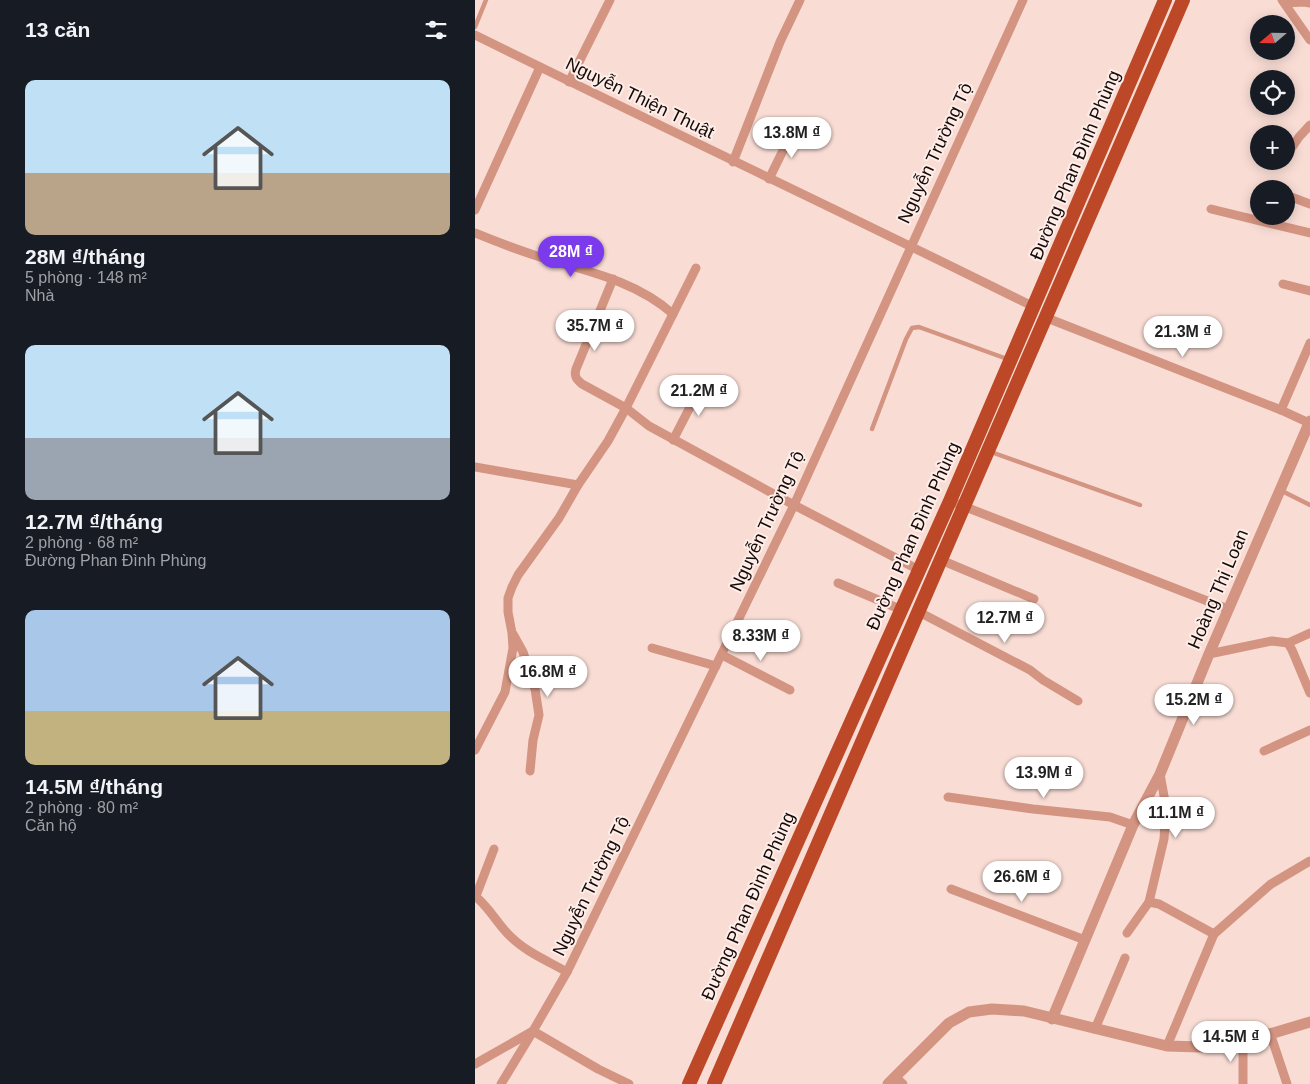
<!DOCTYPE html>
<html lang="vi">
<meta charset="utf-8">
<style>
:root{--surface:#171b24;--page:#242831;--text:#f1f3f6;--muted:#9ea1a6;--accent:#7c3aed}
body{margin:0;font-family:Arial,sans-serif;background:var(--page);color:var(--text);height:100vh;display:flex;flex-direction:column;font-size:19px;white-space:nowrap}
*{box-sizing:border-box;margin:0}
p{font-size:16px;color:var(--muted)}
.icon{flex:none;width:28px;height:28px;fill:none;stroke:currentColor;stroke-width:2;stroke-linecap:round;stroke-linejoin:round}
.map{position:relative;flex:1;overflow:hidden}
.details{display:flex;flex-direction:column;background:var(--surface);width:475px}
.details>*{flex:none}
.needle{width:32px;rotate:250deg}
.buttons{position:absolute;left:775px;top:15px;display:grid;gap:10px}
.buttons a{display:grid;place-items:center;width:45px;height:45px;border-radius:50%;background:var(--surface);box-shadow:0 2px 12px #0003;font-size:25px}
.price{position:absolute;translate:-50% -42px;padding:0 11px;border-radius:18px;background:#fff;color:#222;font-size:16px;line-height:32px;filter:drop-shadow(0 1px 2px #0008)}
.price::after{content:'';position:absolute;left:50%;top:30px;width:15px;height:11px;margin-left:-8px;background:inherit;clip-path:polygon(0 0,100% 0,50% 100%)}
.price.current{background:var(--accent);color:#fff}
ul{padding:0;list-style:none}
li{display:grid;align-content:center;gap:10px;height:265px;padding:0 25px}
li span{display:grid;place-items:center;height:155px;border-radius:10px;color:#555}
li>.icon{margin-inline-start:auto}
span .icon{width:90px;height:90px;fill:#fffc;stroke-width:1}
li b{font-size:21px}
h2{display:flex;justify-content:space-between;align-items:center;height:60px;padding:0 25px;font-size:21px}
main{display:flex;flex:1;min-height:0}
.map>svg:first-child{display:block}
</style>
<main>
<section class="details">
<h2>13 căn<svg class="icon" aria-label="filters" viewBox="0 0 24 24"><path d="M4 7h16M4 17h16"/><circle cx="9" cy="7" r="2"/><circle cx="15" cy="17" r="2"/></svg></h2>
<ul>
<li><span style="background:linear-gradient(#bfe0f5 60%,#b9a48a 0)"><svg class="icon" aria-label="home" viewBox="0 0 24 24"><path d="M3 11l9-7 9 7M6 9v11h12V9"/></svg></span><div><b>28M ₫/tháng</b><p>5 phòng · 148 m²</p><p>Nhà</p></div></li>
<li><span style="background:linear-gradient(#bfe0f5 60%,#9aa5b1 0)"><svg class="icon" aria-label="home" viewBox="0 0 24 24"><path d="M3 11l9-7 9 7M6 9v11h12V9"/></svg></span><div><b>12.7M ₫/tháng</b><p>2 phòng · 68 m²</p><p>Đường Phan Đình Phùng</p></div></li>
<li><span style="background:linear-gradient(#a9c7e8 65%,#c2b280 0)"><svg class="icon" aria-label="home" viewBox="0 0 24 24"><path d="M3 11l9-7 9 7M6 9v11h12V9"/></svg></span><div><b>14.5M ₫/tháng</b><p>2 phòng · 80 m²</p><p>Căn hộ</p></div></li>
</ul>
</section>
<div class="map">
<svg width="835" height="1084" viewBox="0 0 835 1084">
<rect width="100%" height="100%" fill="#f9ddd5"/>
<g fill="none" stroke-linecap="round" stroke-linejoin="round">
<g stroke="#d49482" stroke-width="4.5">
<path d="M0 27 11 0"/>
<path d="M397 429 431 339 437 328 444 327 535 360"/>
<path d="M516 452 665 505"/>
<path d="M805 490 835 505"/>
</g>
<g stroke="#d49482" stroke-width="9">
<path d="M807 0 835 40"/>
<path d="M810 3 829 2 835 3"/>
<path d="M0 35C186 127 374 215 559 307"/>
<path d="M94 82 135 0"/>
<path d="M811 156 824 137 835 125"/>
<path d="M258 162 305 42 325 0"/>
<path d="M294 179 319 128"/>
<path d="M811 195 835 204"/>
<path d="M736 209 835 233"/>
<path d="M0 210 65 67"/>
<path d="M0 233C22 242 43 250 65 257 112 271 161 281 198 314"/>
<path d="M138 279 101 369C99 376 101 379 107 384L151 408 174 426 319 505 444 570"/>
<path d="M808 284 835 291"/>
<path d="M572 318 806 410 834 423"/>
<path d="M806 410 835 343"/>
<path d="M198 440 228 382"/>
<path d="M0 467 103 485"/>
<path d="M475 501 753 609"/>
<path d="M466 560 559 599"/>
<path d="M363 583 427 610"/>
<path d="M444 612 555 670 568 680 603 701"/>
<path d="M38 634 48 652 60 689 64 715 58 740 55 771"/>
<path d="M813 643 817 650 835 693"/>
<path d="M177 648 241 666"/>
<path d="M734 654 797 641 813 643 835 633"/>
<path d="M247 655 315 690"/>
<path d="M0 750 30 692 38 648 37 633 33 612V598L37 587 43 575 84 518 103 485 133 441 151 408 221 268"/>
<path d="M789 751 835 730"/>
<path d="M473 797 558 809 635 817 658 825"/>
<path d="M476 889 610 940"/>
<path d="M0 896C16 909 22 924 36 937 51 952 73 961 92 972"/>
<path d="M1 896 19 849"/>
<path d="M674 902 689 839 691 807 685 774"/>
<path d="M652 933 674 902 684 904 739 934"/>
<path d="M620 1029 650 958"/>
<path d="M795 1033 812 1084"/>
<path d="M768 1042V1084"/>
<path d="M692 1046 739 934 796 884 835 861"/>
<path d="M0 1064 58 1031"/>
<path d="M420 1077 428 1084"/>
<path d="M26 1084 57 1033"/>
<path d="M154 1084 123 1069 58 1031 92 972 319 505 548 0"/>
</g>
<g stroke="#d49482" stroke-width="11">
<path d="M577 1019 658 825 685 774 734 654 835 421"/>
<path d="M413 1084 474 1023 494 1012 517 1009 549 1011 692 1046 725 1047 768 1042 835 1022"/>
</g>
<g stroke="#bc4827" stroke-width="14">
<path d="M214 1084 475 501 690 0"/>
<path d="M239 1084 708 0"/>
</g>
</g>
<g text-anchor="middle" stroke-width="4" stroke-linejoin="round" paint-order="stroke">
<g font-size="18" fill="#140b08" stroke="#feede8">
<text transform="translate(165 98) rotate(26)" y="6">Nguyễn Thiện Thuật</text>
<text transform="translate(460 153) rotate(-65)" y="6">Nguyễn Trường Tộ</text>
<text transform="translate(600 165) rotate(-67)" y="6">Đường Phan Đình Phùng</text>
<text transform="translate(292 521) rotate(-65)" y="6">Nguyễn Trường Tộ</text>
<text transform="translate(438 536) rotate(-66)" y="6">Đường Phan Đình Phùng</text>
<text transform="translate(743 589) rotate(-67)" y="6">Hoàng Thị Loan</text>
<text transform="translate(116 886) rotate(-64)" y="6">Nguyễn Trường Tộ</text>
<text transform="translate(273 906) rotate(-66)" y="6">Đường Phan Đình Phùng</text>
</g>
</g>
</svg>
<div class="buttons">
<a><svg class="needle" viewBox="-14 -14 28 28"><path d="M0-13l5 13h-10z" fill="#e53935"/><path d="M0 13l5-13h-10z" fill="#9ea1a6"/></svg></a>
<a><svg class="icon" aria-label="locate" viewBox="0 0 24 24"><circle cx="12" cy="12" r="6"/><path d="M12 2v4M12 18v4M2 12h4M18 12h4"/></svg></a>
<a>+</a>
<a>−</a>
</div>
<b class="price" style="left:317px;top:159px">13.8M ₫</b>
<b class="price current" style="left:96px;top:278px">28M ₫</b>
<b class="price" style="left:120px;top:352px">35.7M ₫</b>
<b class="price" style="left:708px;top:358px">21.3M ₫</b>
<b class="price" style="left:224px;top:417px">21.2M ₫</b>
<b class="price" style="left:530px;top:644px">12.7M ₫</b>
<b class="price" style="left:286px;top:662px">8.33M ₫</b>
<b class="price" style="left:73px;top:698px">16.8M ₫</b>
<b class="price" style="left:719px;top:726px">15.2M ₫</b>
<b class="price" style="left:569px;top:799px">13.9M ₫</b>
<b class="price" style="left:701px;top:839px">11.1M ₫</b>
<b class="price" style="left:547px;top:903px">26.6M ₫</b>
<b class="price" style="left:756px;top:1063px">14.5M ₫</b>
</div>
</main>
